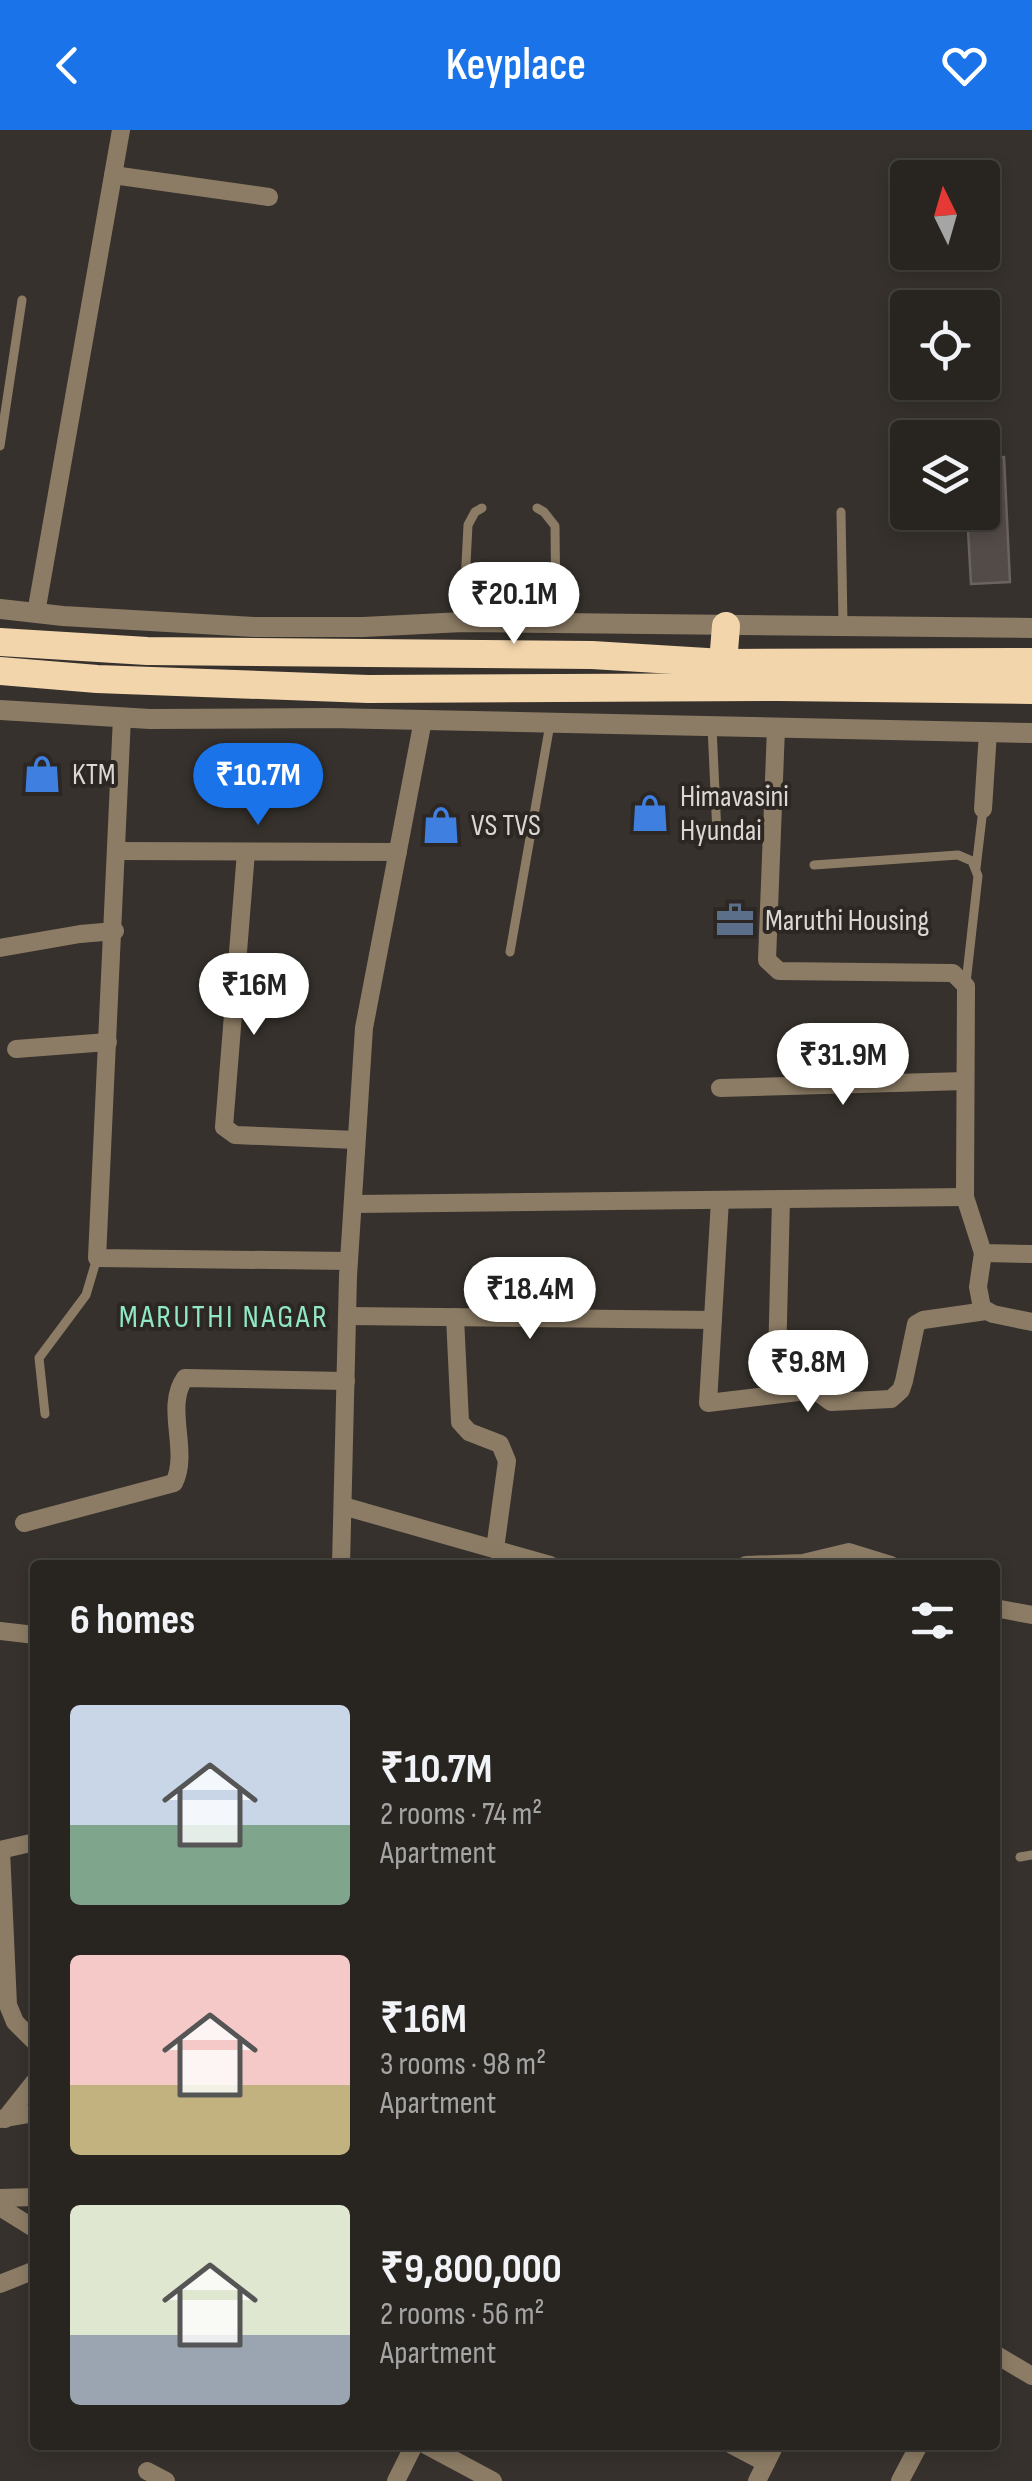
<!DOCTYPE html>
<meta charset="utf-8">
<style>
:root{--surface:#282521;--page:#302d2a;--text:#f1f3f6;--muted:#a5a5a5;--line:#44423f;--accent:#1a73e8}
body{margin:0;font-family:"Sofia Sans Condensed",sans-serif;background:var(--page);color:var(--text);height:100vh;display:flex;flex-direction:column;font-size:38px;white-space:nowrap}
*{box-sizing:border-box;margin:0}
p{font-size:32px;color:var(--muted)}
.icon{flex:none;width:55px;height:55px;fill:none;stroke:currentColor;stroke-width:2;stroke-linecap:round;stroke-linejoin:round}
.map{position:relative;flex:1;overflow:hidden}
.drawer{position:absolute;left:30px;top:1430px;width:970px;height:890px;display:flex;flex-direction:column;background:var(--surface);border-radius:10px;box-shadow:0 5px 15px #0003,0 0 0 2px var(--line)}
.drawer>*{flex:none}
.needle{width:65px;rotate:355deg}
.controls{position:absolute;left:890px;top:30px;display:grid;gap:20px}
.controls a{display:grid;place-items:center;width:110px;height:110px;border-radius:10px;background:var(--surface);box-shadow:0 5px 15px #0003,0 0 0 2px var(--line);font-size:50px}
.price{position:absolute;translate:-50% -85px;padding:0 22px;border-radius:35px;background:#fff;color:#222;font-size:32px;line-height:65px;filter:drop-shadow(0 2px 5px #0008)}
.price::after{content:'';position:absolute;left:50%;top:60px;width:30px;height:22px;margin-left:-15px;background:inherit;clip-path:polygon(0 0,100% 0,50% 100%)}
.price.selected{background:var(--accent);color:#fff}
ul{padding:0;list-style:none}
li{display:flex;align-items:center;gap:30px;height:250px;padding:0 40px}
li span{display:grid;place-items:center;flex:none;width:280px;height:200px;border-radius:10px;color:#555}
li>.icon{margin-inline-start:auto}
span .icon{width:120px;height:120px;fill:#fffc;stroke-width:1}
li b{font-size:42px}
h2{display:flex;justify-content:space-between;align-items:center;height:120px;padding:0 40px;font-size:42px}
header{display:flex;justify-content:space-between;align-items:center;height:130px;padding:0 40px;background:var(--accent);color:#fff;font-size:45px;font-weight:600}
.map>svg:first-child{display:block}
</style>
<header><svg class="icon" aria-label="back" viewBox="0 0 24 24"><path d="M15 5l-7 7 7 7"/></svg>Keyplace<svg class="icon" aria-label="heart" viewBox="0 0 24 24"><path d="M12 20l-8-8c-3-5 5-10 8-4 3-6 11-1 8 4z"/></svg></header>
<div class="map">
<svg width="1032" height="2351" viewBox="0 0 1032 2351">
<rect width="100%" height="100%" fill="#36312c"/>
<path fill="#534b48" stroke="#6b6360" stroke-width="2.5" d="M1004 327 1010 452 971 454 967 382H982V328Z"/>
<g fill="none" stroke-linecap="round" stroke-linejoin="round">
<g stroke="#8c7c65" stroke-width="9">
<path d="M0 316 22 170"/>
<path d="M537 378 544 382 555 396 556 492"/>
<path d="M841 382 843 494"/>
<path d="M463 492 468 395 475 382 482 378"/>
<path d="M712 597 717 704"/>
<path d="M814 735 958 725 972 731 978 746 966 853"/>
<path d="M976 738 983 679"/>
<path d="M510 822 550 594"/>
<path d="M45 1284 39 1228 86 1165 97 1128"/>
<path d="M1020 1727 1032 1725"/>
</g>
<g stroke="#8c7c65" stroke-width="18">
<path d="M113 45 269 67"/>
<path d="M36 483 121 0"/>
<path d="M122 587 97 1128 349 1131"/>
<path d="M776 598 767 830 779 841 953 843 966 856 965 1067 983 1123 1032 1124"/>
<path d="M983 679 988 602"/>
<path d="M118 721 398 722"/>
<path d="M246 722 224 997 235 1005 356 1010"/>
<path d="M0 818 80 804 115 801"/>
<path d="M16 919 108 912"/>
<path d="M720 958 965 951"/>
<path d="M781 1069 777 1232 831 1272 891 1269 901 1260 904 1251 916 1194 923 1190 986 1181"/>
<path d="M720 1070 708 1273 815 1260"/>
<path d="M353 1074 965 1067"/>
<path d="M983 1123 978 1157 982 1178 993 1184 1032 1192"/>
<path d="M347 1186 713 1190"/>
<path d="M455 1187 460 1292 469 1302 500 1314 507 1331 495 1419"/>
<path d="M343 1376 550 1435"/>
<path d="M24 1393 174 1353C190 1321 164 1277 185 1248L346 1251"/>
<path d="M341 1435 348 1146 364 898 423 590"/>
<path d="M746 1435 803 1433 849 1422 891 1435"/>
<path d="M995 1478 1032 1485"/>
<path d="M0 1501 35 1505"/>
<path d="M0 1720 35 1712"/>
<path d="M1 1720 8 1875 15 1892 35 1912"/>
<path d="M0 1989 35 1983"/>
<path d="M5 1989 35 1951"/>
<path d="M0 2068 35 2067"/>
<path d="M0 2077 35 2099"/>
<path d="M0 2154 35 2140"/>
<path d="M995 2224 1032 2246"/>
<path d="M426 2315 493 2351"/>
<path d="M732 2315 766 2333"/>
<path d="M147 2341 166 2351"/>
<path d="M396 2351 414 2315"/>
<path d="M757 2351 775 2315"/>
<path d="M900 2351 919 2315"/>
</g>
<g stroke="#8c7c65" stroke-width="20">
<path d="M0 479 63 486 254 497H363L463 492 1032 498"/>
<path d="M0 580 150 589 329 588 1032 603"/>
</g>
<g stroke="#f3d5ac" stroke-width="28">
<path d="M0 512 147 521 592 525 723 533 1032 532"/>
<path d="M723 533 726 496"/>
<path d="M0 541 97 549 368 559 779 557 1032 560"/>
</g>
</g>
<defs>
<g id="shop-bare" transform="scale(3)"><path d="M-5-2.5h2.3a2.7 3.5 0 0 1 5.4 0H5L5.5 6h-11ZM-1.5-2.5h3a1.5 2.3 0 0 0-3 0Z" fill="#3f7fe0" stroke="#2c2722" stroke-width="2.5" paint-order="stroke"/></g>
<g id="office-bare" transform="scale(3)"><path d="M-6-3h4V-5.5h4V-3h4V5H-6ZM-1-4.5V-3h2v-1.5ZM-6 0V1H6V0Z" fill="#5c6f8a" stroke="#2c2722" stroke-width="2.5" paint-order="stroke"/></g>
</defs>
<g fill-rule="evenodd">
<use href="#shop-bare" x="42" y="644"/>
<use href="#shop-bare" x="650" y="683"/>
<use href="#shop-bare" x="441" y="695"/>
<use href="#office-bare" x="735" y="790"/>
</g>
<g text-anchor="middle" stroke-width="8" stroke-linejoin="round" paint-order="stroke">
<g font-size="30" fill="#dbd7d4" stroke="#2c2722" text-anchor="start">
<text x="72" y="654">KTM</text>
<text x="680" y="676">Himavasini<tspan x="680" dy="34">Hyundai</tspan></text>
<text x="471" y="705">VS TVS</text>
<text x="765" y="800">Maruthi Housing</text>
</g>
<g font-size="32" letter-spacing="2.5" fill="#90e8c4" stroke="#2c2722">
<text x="224" y="1197">MARUTHI NAGAR</text>
</g>
</g>
</svg>
<div class="controls">
<a><svg class="needle" viewBox="-14 -14 28 28"><path d="M0-13l5 13h-10z" fill="#e53935"/><path d="M0 13l5-13h-10z" fill="#a5a5a5"/></svg></a>
<a><svg class="icon" aria-label="locate" viewBox="0 0 24 24"><circle cx="12" cy="12" r="6"/><path d="M12 2v4M12 18v4M2 12h4M18 12h4"/></svg></a>
<a><svg class="icon" aria-label="layers" viewBox="0 0 24 24"><path d="M12 4l9 5-9 5-9-5zM3 14l9 5 9-5"/></svg></a>
</div>
<b class="price" style="left:514px;top:517px">₹20.1M</b>
<b class="price selected" style="left:258px;top:698px">₹10.7M</b>
<b class="price" style="left:254px;top:908px">₹16M</b>
<b class="price" style="left:843px;top:978px">₹31.9M</b>
<b class="price" style="left:530px;top:1212px">₹18.4M</b>
<b class="price" style="left:808px;top:1285px">₹9.8M</b>
<section class="drawer">
<h2>6 homes<svg class="icon" aria-label="filters" viewBox="0 0 24 24"><path d="M4 7h16M4 17h16"/><circle cx="9" cy="7" r="2"/><circle cx="15" cy="17" r="2"/></svg></h2>
<ul>
<li><span style="background:linear-gradient(#c9d6e8 60%,#7fa58c 0)"><svg class="icon" aria-label="home" viewBox="0 0 24 24"><path d="M3 11l9-7 9 7M6 9v11h12V9"/></svg></span><div><b>₹10.7M</b><p>2 rooms · 74 m²</p><p>Apartment</p></div></li>
<li><span style="background:linear-gradient(#f6c9c9 65%,#c2b280 0)"><svg class="icon" aria-label="home" viewBox="0 0 24 24"><path d="M3 11l9-7 9 7M6 9v11h12V9"/></svg></span><div><b>₹16M</b><p>3 rooms · 98 m²</p><p>Apartment</p></div></li>
<li><span style="background:linear-gradient(#dfe7d0 65%,#9aa5b1 0)"><svg class="icon" aria-label="home" viewBox="0 0 24 24"><path d="M3 11l9-7 9 7M6 9v11h12V9"/></svg></span><div><b>₹9,800,000</b><p>2 rooms · 56 m²</p><p>Apartment</p></div></li>
</ul>
</section>
</div>
